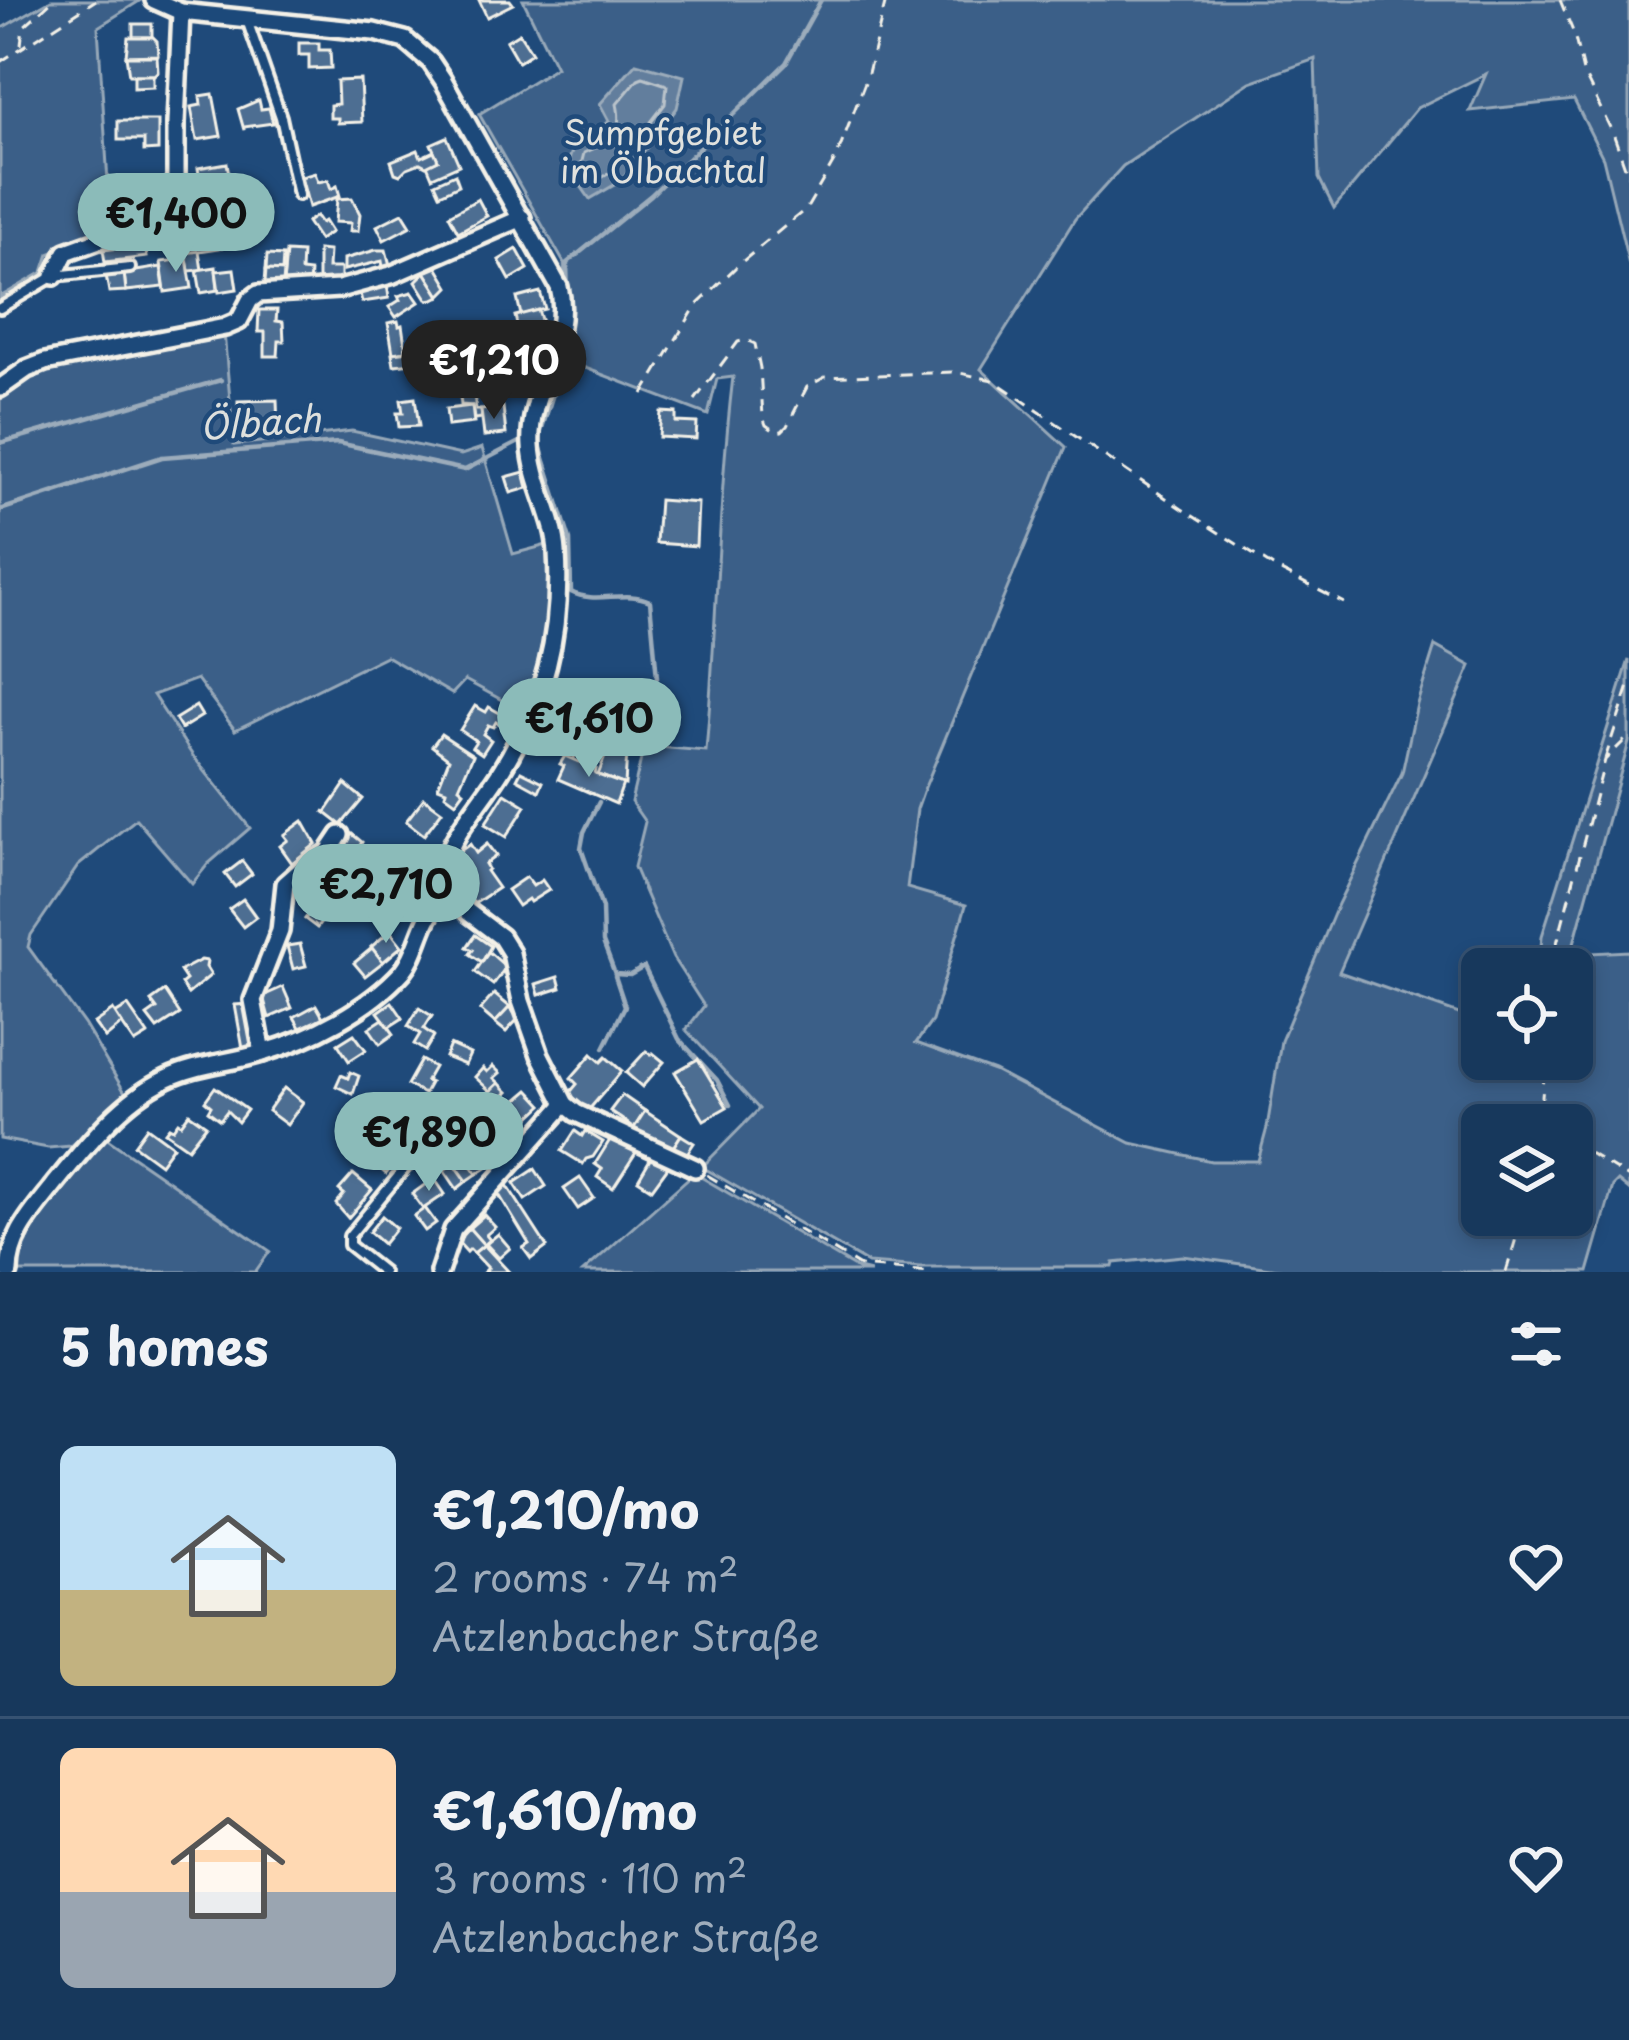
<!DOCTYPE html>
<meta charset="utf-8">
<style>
:root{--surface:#17385c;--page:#244365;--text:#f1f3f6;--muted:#9eacbb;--line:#365272;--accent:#8bbbb9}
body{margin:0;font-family:"Playpen Sans",sans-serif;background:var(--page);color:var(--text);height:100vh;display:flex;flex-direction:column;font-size:45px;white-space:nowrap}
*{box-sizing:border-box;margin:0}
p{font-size:39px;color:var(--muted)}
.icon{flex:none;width:66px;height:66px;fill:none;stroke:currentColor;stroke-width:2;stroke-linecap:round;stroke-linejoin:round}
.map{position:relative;height:1272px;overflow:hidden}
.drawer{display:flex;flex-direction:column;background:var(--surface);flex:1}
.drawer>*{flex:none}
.buttons{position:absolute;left:1461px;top:948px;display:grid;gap:24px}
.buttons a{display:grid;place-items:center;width:132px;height:132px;border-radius:18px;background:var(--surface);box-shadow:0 6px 18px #0003,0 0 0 3px var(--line);font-size:60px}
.price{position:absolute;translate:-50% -102px;padding:0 27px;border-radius:42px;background:var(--accent);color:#111;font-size:39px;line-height:78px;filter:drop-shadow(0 3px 6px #0008)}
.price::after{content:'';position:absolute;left:50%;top:72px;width:36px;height:27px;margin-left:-18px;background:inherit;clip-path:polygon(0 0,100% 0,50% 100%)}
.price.current{background:#222;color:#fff}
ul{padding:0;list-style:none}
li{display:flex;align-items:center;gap:36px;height:300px;padding:0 60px}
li+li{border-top:3px solid var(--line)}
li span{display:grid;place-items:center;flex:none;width:336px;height:240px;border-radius:18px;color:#555}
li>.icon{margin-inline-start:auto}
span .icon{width:144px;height:144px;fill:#fffc;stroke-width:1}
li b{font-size:51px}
h2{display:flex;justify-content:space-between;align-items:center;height:144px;padding:0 60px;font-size:51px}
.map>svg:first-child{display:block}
</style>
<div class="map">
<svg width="1629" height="1272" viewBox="0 0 1629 1272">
<rect width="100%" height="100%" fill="#1f4a7a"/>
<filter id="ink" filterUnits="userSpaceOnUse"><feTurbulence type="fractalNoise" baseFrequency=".00833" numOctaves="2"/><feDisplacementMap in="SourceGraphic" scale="24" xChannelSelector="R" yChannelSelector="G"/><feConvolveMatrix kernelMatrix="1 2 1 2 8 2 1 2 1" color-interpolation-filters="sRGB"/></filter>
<g filter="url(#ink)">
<g fill="#3a5f88" stroke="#97a8b8" stroke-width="3" fill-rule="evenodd">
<path d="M51 0H141L98 27 109 197 166 189 169 208 49 254 43 272 0 297V29Z"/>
<path d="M523 0H1629V265L1603 158 1574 100 1470 111 1486 74 1417 108 1334 208 1319 178 1315 59 1250 82 1123 166 1075 219 981 369 1066 447 923 792 917 809 907 888 966 905 932 1021 916 1043 994 1071 1131 1143 1211 1161H1258L1267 1128 1281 1041 1338 904 1402 773 1417 704 1435 646 1471 666 1339 972 1482 1022V1059H1572V969H1539L1542 936 1629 660V742L1571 954 1629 951V1190L1618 1181 1613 1186 1588 1272H1300L1183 1256 1114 1263 1113 1267H921L868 1263 702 1167 759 1109 686 1030 704 1006 673 958 634 867 645 822 631 802 644 746 706 751C717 626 718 502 733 377L717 379 708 415 572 363 564 263 479 114 556 67ZM1482 1125H1572V1215H1482Z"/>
<path d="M223 321 234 445 352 431 461 455 482 448 513 554 547 545C554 605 541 656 524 712L465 680 452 694 386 656 235 730 197 679 153 695 193 756 250 828 208 864 192 884 136 819 78 866 31 935 28 947 84 1024 127 1096 71 1146 48 1148 0 1139V384L30 363Z"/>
<path d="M103 1136 270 1251 255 1272H15L22 1240Z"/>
<path d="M694 1173 858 1269 870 1272H583Z"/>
</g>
<path fill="#627e9d" stroke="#9cacbb" stroke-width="3" d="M636 63 684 76 677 108 621 181 590 199 567 166 576 139 594 137 609 121 600 104Z"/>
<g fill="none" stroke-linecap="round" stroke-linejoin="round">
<path stroke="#bac3ca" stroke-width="3" d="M643 77 667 85 665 104 613 171 598 180H593L581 165 584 153C610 142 624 134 617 104L638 79Z"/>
<g stroke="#9cacbb" stroke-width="4.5">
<path d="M568 296 567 263 651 195 786 63 821 0"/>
<path d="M568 313 567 351 541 431 537 436 570 540 571 592C595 605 625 589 650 601L657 678 646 691 629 726"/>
<path d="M0 443 221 380"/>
<path d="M0 510 162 457 338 443 465 470 521 441"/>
<path d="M599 802 584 832 581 848 602 908 603 942 615 974 630 975 644 967 679 1039 717 1080 730 1105"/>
<path d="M604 1048 625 1006 615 976"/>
</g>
</g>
<g fill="#4d6e92" stroke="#f4f1e8" stroke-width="3">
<path d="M479 0H510L513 4 487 17Z"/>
<rect x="133" y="24" width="19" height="13"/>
<path d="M519 33 532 53 518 62 506 41Z"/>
<path d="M128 37H153L157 41 158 55 126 56Z"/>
<path d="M299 43H319V50H330L331 68 309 69V55H299Z"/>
<path d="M126 56H157L158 71 154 75H129Z"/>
<path d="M134 75H153V87L134 88Z"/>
<path d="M360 80 362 122 338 123V118H330V105L338 104 337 81Z"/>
<path d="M213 94 221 136 197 140 191 107 201 105 200 96Z"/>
<path d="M259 100 261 109 269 108 273 123 244 127V130L238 109Z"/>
<path d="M118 121H158V150L144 151V140H118Z"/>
<path d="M447 137 459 165 432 177 427 165 438 160 431 144Z"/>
<path d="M418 150 421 157 434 151 438 160 426 166 420 163 407 168 400 175 395 173 391 161Z"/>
<path d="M227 163 232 191 215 195 212 179 200 181 198 168Z"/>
<path d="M315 173 318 182 328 180 331 189 337 186 340 196 309 207 301 177Z"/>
<path d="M455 174 459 185 440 194 435 183Z"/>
<path d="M352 198 360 214 358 231H350L351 223 335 222 337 199Z"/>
<path d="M478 199 487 216 458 232 449 215Z"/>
<path d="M403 213 411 226 384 240 377 226Z"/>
<path d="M249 216 252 243 186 253 182 225Z"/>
<path d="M316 216 321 223 324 221 331 232 319 240 307 222Z"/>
<path d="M145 245 147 257 105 262 103 250Z"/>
<path d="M517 249 528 269 510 280 499 260Z"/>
<path d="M318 250 329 251 328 268H341V284L318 286Z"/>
<path d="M376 250H386L390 265 383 267 382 261 344 270V259Z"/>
<path d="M199 251 202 270 189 271 186 253Z"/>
<path d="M286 252 302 253 301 271 310 272 309 285 283 284Z"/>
<path d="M267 255 283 256 282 271 266 270Z"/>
<path d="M187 259 192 288 165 292 161 262Z"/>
<path d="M161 267 164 287 126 291 124 273Z"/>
<path d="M216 267 218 290 201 293 197 270Z"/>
<path d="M437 267 449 287 440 296 425 272Z"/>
<path d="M234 269 237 289 219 292 216 271Z"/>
<path d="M266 270 284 271 283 284 265 283Z"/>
<path d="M425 272 440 296 434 299 428 300 416 281Z"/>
<path d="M124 273 126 291 109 292 106 275Z"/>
<path d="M387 284 389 298 362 302 359 289Z"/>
<path d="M412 292 419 302 396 317 389 307 400 300 398 296Z"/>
<path d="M540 292 545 309 521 315 517 298Z"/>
<path d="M259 310H277L276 321 283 322 284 341H279L278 356H265V332H258Z"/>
<path d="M538 310 543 326 519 333 515 316Z"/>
<path d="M398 321 399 326 402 325 406 351 393 353 388 323Z"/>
<path d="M411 351 413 363 394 365 392 353Z"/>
<path d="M516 357 517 378 483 380 482 359Z"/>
<path d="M474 395 476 410H481L482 418 474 419 472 406 461 405 460 397Z"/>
<path d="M415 398 419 426 399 427 397 413H403L401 400Z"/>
<path d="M277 400 278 429 238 431V401Z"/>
<path d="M472 406 474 423 448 426 446 409Z"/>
<path d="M503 407 506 434 484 436 481 410Z"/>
<path d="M661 412 676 413V422L697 423 696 439 659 437Z"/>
<path d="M524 472 528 488 511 493 506 477Z"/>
<path d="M659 500 698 503 696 546 656 543Z"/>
<path d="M196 706 202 716 181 729 175 719Z"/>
<path d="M475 706 486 712 489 707 505 716 500 724 496 722 493 727 488 725 483 734 491 740 482 754 472 747 476 741 460 730Z"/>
<path d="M558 726 563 729 565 726 584 739 573 760 547 747Z"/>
<path d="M614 731 626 736 624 751 609 746Z"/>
<path d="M441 734 473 755 459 787 464 791 456 802 445 794 446 790 438 787 449 759 432 746Z"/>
<path d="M609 746 627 752 625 785 598 775Z"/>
<path d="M565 756 596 769 595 774 623 784 616 804 558 779 564 766 560 764Z"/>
<path d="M521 771 543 782 539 791 517 779Z"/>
<path d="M345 784 363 799 341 825 323 811 326 812Z"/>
<path d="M505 793 526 806 506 837 485 824Z"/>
<path d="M424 798 442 811 424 835 406 821Z"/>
<path d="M303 821 316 844 292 863 280 846 288 840 284 835Z"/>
<path d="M352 834 362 842 340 879 327 870Z"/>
<path d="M470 844 476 853 487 844 496 856 485 864 488 869 486 871 498 888 471 906 458 888 470 879 453 856Z"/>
<path d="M421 852 437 869 417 895 424 900 417 910 410 904 395 922 386 914 391 908 382 901 397 883 405 890 421 870 412 864Z"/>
<path d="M242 861 252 874 235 887 225 874Z"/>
<path d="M526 877 533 886 542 880 549 890 530 902 528 899 518 906 507 890Z"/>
<path d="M298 878 307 885 312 879 339 899 317 928 305 919 314 907 290 890Z"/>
<path d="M243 899 256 917 243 927 229 909Z"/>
<path d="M390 931 402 946 383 962 371 947Z"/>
<path d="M475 935 491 946 482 962 470 954 473 950 467 947Z"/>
<path d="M300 944 306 966 293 969 287 946Z"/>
<path d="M372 948 383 962 365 976 354 963Z"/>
<path d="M489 952 506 967 493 985 475 972Z"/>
<path d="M201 960 207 961 206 967 211 975 188 994 181 984 186 980 180 971Z"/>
<path d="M558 977 561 988 539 995 536 984Z"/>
<path d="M283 987 292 1008 269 1018 263 996Z"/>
<path d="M165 991 180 1014 157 1029 147 1016 157 1009 151 1001Z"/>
<path d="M494 994 510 1007 495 1023 480 1010Z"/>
<path d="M392 1002 403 1018 389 1027 378 1012Z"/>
<path d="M249 1004 255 1047 243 1049 235 1005Z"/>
<path d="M316 1005 324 1019 302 1031 294 1017Z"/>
<path d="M128 1006 148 1035 135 1043 115 1014Z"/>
<path d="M510 1007 518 1019 506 1032 495 1023Z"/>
<path d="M419 1008 432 1016 424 1029 434 1036 425 1051 414 1044 420 1034 408 1026Z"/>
<path d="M113 1010 122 1024 105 1038 94 1023Z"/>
<path d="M383 1019 394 1034 380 1044 369 1028Z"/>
<path d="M354 1034 366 1050 349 1061 338 1044Z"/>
<path d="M450 1045 470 1054 465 1065 445 1057Z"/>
<path d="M646 1051 651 1055 653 1053 664 1062 642 1087 626 1073Z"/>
<path d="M592 1054 601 1062 606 1057 622 1071 586 1113 567 1096 577 1084 571 1078Z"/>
<path d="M698 1059 727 1107 704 1120 675 1072Z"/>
<path d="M421 1060 434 1067 426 1081 430 1083 424 1094 407 1085Z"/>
<path d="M493 1066 500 1073 494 1078 499 1083 490 1091 475 1077 483 1068 487 1072Z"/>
<path d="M350 1072 359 1076 353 1094 336 1086 341 1075 348 1078Z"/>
<path d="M499 1083 508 1092 491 1109 482 1100Z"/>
<path d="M215 1087 247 1110 238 1122 227 1111 220 1120 208 1111 211 1106 205 1101Z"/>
<path d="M284 1088 303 1102 287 1125 268 1111Z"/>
<path d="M529 1090 543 1105 530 1117 516 1101Z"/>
<path d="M622 1095 645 1111 634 1128 610 1111Z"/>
<path d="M645 1111 681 1135 670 1152 634 1128Z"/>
<path d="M189 1113 206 1125 188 1148 165 1132 169 1127 173 1129 178 1122 181 1124Z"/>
<path d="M383 1123 410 1146 386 1174 374 1164 388 1146 373 1134Z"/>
<path d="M147 1127 173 1146 160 1164 134 1145Z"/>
<path d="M575 1131 582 1136 585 1131 603 1142 593 1157 586 1159 583 1164 562 1151Z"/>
<path d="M613 1135 637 1151 613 1188 597 1177 602 1169 595 1164Z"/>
<path d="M681 1135 694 1143 684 1158 670 1152Z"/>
<path d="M474 1148 488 1167 477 1174 464 1155Z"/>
<path d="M462 1153 477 1174 467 1181 452 1160Z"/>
<path d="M652 1156 668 1167 652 1189 638 1180Z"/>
<path d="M454 1163 467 1181 457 1189 444 1170Z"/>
<path d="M535 1169 546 1186 525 1200 514 1183Z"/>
<path d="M353 1174 372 1190 348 1218 336 1204 344 1194 339 1190Z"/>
<path d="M434 1178 445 1194 423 1209 412 1194Z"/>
<path d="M580 1178 594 1198 578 1209 564 1189Z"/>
<path d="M505 1182 547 1247 531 1259 523 1248 529 1244 495 1188Z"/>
<path d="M425 1208 436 1223 425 1231 414 1216Z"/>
<path d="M484 1215 495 1227 486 1235 490 1240 484 1245 469 1228Z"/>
<path d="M382 1216 396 1228 383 1244 369 1232Z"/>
<path d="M469 1228 484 1245 474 1253 470 1249 467 1252 456 1240Z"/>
<path d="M498 1234 510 1248 499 1258 486 1244Z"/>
<path d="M484 1245 509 1272H484L488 1268 474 1253Z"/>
</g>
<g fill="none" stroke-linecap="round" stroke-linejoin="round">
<g stroke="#f4f1e8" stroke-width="16">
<g id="lane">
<path d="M247 20 281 117 298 195"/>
<path d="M0 308 54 276 130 268"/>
<path d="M503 349 514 350 548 362"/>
<path d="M383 1272 349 1245V1236L419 1151"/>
</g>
</g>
<g stroke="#f4f1e8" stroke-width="24">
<g id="street">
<path d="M54 276 66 252 176 212V123L181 12"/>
<path d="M0 388 27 369 45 362 225 327 239 321 250 300 258 294 339 289 391 275 522 218"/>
<path d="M445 887 468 912 501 937 511 953 521 1001 540 1055 565 1104 576 1113 695 1168"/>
<path d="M263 1053 253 1000 280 931 285 884 302 869 328 853 340 835"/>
<path d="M9 1272C9 1237 33 1212 54 1185 85 1147 120 1101 166 1079 197 1064 230 1063 262 1053 311 1039 369 1009 403 971 415 956 418 939 426 922 431 911 440 901 443 889 447 878 444 866 448 854 460 823 485 797 502 769 545 698 562 636 557 552 555 516 533 483 531 446 527 392 573 340 559 287L443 80 431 62 405 40 374 32 181 12 154 0"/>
<path d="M439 1272 453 1230 565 1104"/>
</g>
</g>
<g stroke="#f4f1e8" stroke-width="3" stroke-dasharray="12 9" stroke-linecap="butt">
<path d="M1560 0 1574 34 1583 72 1614 136 1629 178"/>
<path d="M21 45 23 27 53 0"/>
<path d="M0 62 96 0"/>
<path d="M643 394 696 306 737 266 807 208 837 156 867 77 886 0"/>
<path d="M695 400 738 342 746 340 755 344 760 368 763 417 766 425 776 432 782 431 787 426 807 387 825 377 955 372 993 380 1182 509 1273 567 1344 603"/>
<path d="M1605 759 1629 686"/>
<path d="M1555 969 1556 947 1605 760 1629 736"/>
<path d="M1541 1108 1551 1125"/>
<path d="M1539 1125 1546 1059"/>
<path d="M1572 1142 1629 1178"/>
<path d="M707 1175 860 1266 930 1272"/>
<path d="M1506 1272 1523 1215"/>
</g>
<use href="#lane" stroke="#1f4a7a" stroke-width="8"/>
<use href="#street" stroke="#1f4a7a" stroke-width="15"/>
</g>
</g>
<g text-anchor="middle" stroke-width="9" stroke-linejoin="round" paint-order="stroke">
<g font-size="33" fill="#e1e2de" stroke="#1f4a7a">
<text x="663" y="145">Sumpfgebiet<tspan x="663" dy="38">im Ölbachtal</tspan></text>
</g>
<g font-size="36" font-style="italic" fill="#dee0dd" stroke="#1f4a7a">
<text transform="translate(260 423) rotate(-4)" y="13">Ölbach</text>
</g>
</g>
</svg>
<div class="buttons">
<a><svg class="icon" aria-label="locate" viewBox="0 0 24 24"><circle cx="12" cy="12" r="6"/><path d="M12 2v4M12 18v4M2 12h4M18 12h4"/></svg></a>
<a><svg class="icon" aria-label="layers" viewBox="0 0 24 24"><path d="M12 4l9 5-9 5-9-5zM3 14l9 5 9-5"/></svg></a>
</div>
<b class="price" style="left:176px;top:275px">€1,400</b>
<b class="price current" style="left:494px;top:422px">€1,210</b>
<b class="price" style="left:589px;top:780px">€1,610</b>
<b class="price" style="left:386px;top:946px">€2,710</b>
<b class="price" style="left:429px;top:1194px">€1,890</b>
</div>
<section class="drawer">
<h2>5 homes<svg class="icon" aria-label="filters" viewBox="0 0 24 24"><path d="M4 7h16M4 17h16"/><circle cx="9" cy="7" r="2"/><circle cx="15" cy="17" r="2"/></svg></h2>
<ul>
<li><span style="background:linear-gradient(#bfe0f5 60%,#c2b280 0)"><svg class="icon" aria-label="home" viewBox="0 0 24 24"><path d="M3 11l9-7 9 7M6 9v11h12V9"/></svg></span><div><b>€1,210/mo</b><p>2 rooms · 74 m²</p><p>Atzlenbacher Straße</p></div><svg class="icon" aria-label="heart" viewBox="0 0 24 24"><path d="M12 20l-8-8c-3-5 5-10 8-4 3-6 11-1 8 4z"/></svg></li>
<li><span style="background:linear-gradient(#ffd9b3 60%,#9aa5b1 0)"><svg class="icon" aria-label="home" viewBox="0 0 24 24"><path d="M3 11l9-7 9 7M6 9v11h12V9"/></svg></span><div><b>€1,610/mo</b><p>3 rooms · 110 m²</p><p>Atzlenbacher Straße</p></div><svg class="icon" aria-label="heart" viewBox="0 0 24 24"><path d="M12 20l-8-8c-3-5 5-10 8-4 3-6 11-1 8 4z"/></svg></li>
</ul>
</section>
